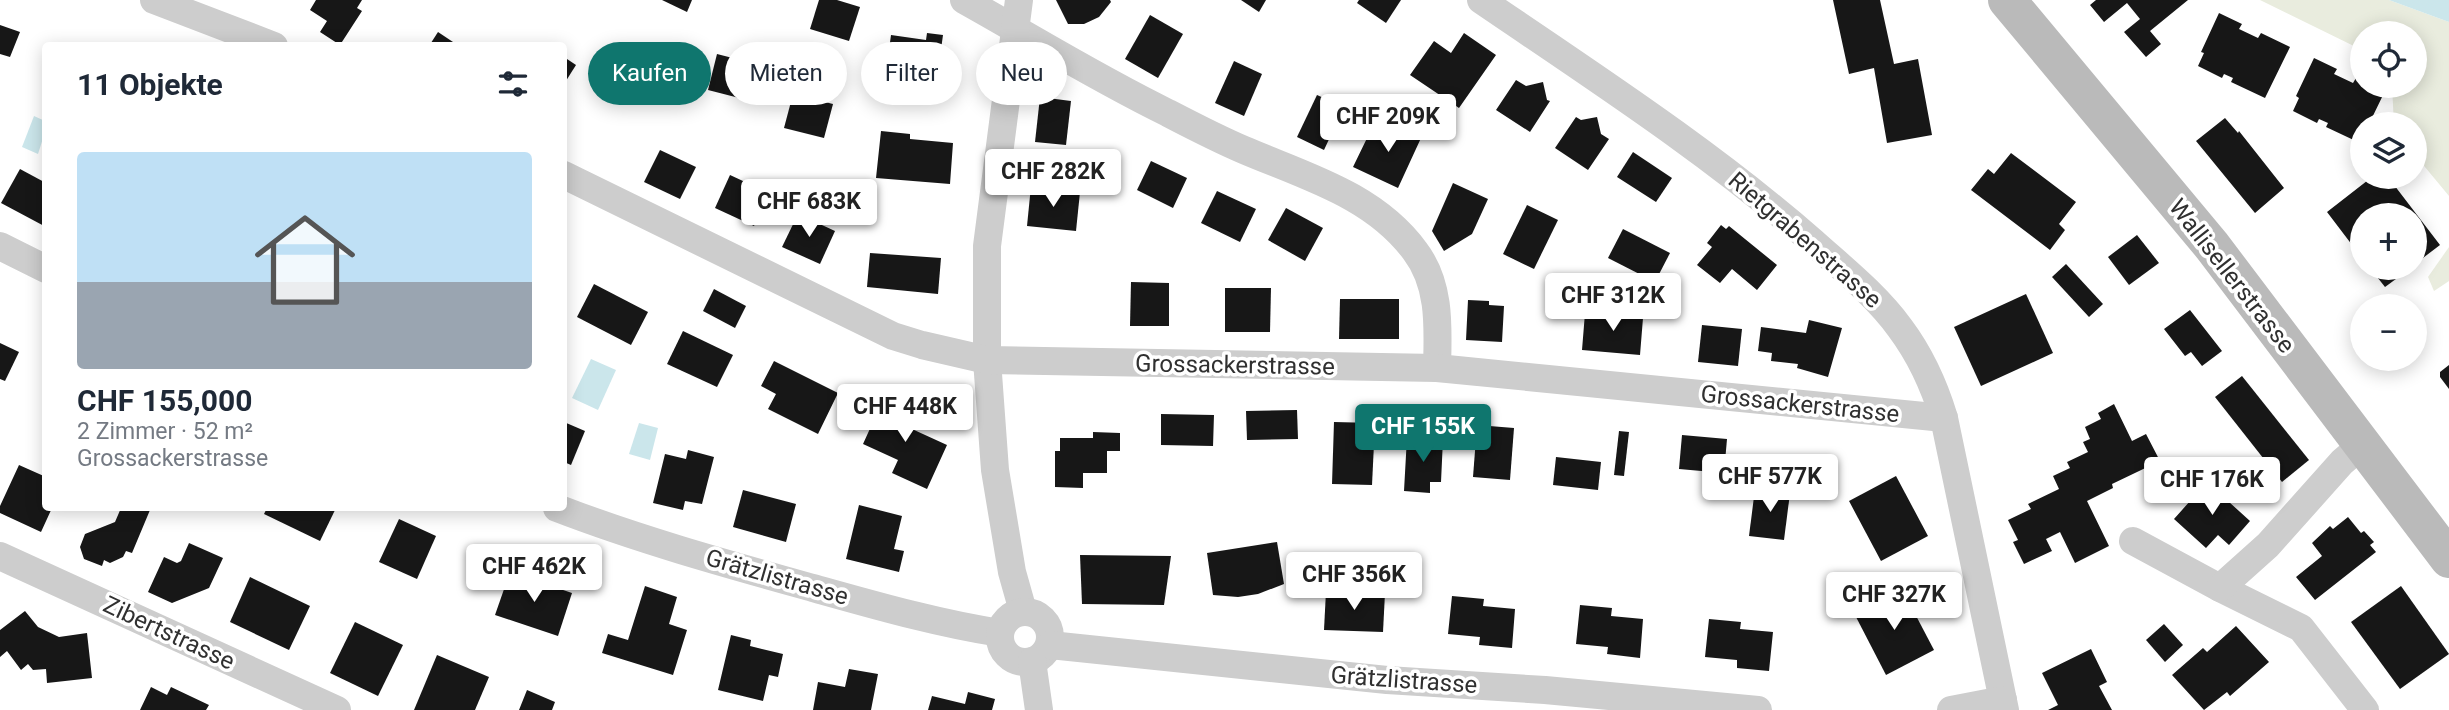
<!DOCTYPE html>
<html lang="de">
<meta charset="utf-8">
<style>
:root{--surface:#fff;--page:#f2f2f3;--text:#1f2937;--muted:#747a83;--accent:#0f766e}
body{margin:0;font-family:Roboto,sans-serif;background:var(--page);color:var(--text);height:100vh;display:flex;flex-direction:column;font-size:26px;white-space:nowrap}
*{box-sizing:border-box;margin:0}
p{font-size:23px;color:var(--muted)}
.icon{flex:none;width:38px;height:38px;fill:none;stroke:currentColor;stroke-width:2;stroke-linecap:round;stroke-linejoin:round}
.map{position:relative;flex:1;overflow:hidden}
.details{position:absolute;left:42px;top:42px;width:525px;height:469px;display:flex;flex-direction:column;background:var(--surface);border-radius:7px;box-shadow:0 4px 18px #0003}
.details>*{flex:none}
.top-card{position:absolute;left:588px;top:42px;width:665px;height:63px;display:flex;gap:14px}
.buttons{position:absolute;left:2350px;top:21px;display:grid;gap:14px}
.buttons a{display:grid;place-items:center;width:77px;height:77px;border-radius:50%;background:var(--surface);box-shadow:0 4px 18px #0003;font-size:35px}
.price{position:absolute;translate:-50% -60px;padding:0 16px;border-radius:7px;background:#fff;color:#222;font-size:23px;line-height:46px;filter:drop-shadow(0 2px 4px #0008)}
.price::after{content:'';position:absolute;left:50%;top:42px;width:21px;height:16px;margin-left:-10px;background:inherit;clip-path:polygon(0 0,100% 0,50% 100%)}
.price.current{background:var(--accent);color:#fff}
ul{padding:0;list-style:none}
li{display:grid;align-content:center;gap:14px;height:371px;padding:0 35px}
li span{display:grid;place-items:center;height:217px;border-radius:7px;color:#555}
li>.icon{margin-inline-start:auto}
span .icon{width:126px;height:126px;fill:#fffc;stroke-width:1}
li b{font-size:30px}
h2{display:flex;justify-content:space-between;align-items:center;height:84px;padding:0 35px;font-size:30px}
.pill{padding:0 24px;border-radius:32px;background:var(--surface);box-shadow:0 4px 18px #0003;font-size:24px;line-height:63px}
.pill.current{background:var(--accent);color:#fff}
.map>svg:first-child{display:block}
</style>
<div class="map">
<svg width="2449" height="710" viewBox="0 0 2449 710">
<rect width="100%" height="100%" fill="#fff"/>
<g fill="#e9ecde">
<path d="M2260 0H2389L2449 22V196L2415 155V124H2394L2392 86H2415V33H2362V50Z"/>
<path d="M2449 247V281L2434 291 2428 277Z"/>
</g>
<g fill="#cbe6eb">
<path d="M2389 0H2449V22Z"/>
<path d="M34 116 45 121V132L38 154 22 147Z"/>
<path d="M591 359 616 370 598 410 572 398Z"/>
<path d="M639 423 658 428 650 460 629 454Z"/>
</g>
<g fill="#171717">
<path d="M316 0H362L357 8 362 11 340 45 320 32 327 21 310 10Z"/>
<path d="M662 0H692L687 12Z"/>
<path d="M819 0H837L860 7 849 41 810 29Z"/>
<path d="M1056 0H1110L1111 2 1099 17 1084 24H1068Z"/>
<path d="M1241 0H1266L1259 12Z"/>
<path d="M1359 0H1401L1386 23 1357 3Z"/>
<path d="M1833 0H1880L1894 64 1918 59 1932 135 1887 143 1874 68 1849 74Z"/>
<path d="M2096 0H2188L2150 31 2161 44 2146 57 2124 32 2140 19 2127 3 2104 22 2090 5Z"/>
<path d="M2219 13 2242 24 2239 29 2258 38 2261 33 2290 47 2265 98 2231 82 2233 78 2224 74 2222 78 2198 66 2204 53 2201 52Z"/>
<path d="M1150 15 1183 34 1158 78 1125 59Z"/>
<path d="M0 25 20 32 10 57 0 54Z"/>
<path d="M438 32 459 46H429Z"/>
<path d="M927 33 943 35 938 71 887 64 891 35 926 40Z"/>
<path d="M1464 33 1496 55 1459 108 1410 75 1434 41 1451 53Z"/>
<path d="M717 54 756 64 747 100 708 90Z"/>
<path d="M564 57 576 65 564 84Z"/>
<path d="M2314 58 2337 69 2334 74 2353 83 2356 78 2362 81V86H2373L2385 91 2369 124H2362L2360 143 2326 127 2328 123 2319 119 2317 123 2293 111 2299 98 2296 96Z"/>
<path d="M1234 61 1262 74 1244 116 1215 103Z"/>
<path d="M1516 80 1526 86 1543 82 1547 100 1550 101 1530 132 1496 110Z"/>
<path d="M793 94 833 104 824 138 784 128Z"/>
<path d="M1317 95 1344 107 1324 150 1297 137Z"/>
<path d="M1040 97 1071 101 1066 145 1035 142Z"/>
<path d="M1576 117 1581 120 1597 117 1601 134 1609 139 1588 170 1555 148Z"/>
<path d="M2225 118 2238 133 2239 131 2284 188 2255 213 2196 141Z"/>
<path d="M1386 121 1421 138 1398 188 1353 167 1369 134 1378 138Z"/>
<path d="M881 131 910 134V139L953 143 950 184 876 178Z"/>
<path d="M660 150 696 167 680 199 644 182Z"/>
<path d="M1633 152 1672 178 1656 202 1617 177Z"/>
<path d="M2011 153 2076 202 2059 224 2065 230 2050 250 1971 190 1988 169 1994 174Z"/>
<path d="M1151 161 1187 178 1173 208 1137 190Z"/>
<path d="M20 169 46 183V227L1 203Z"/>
<path d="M730 175 769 193 754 226 715 208Z"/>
<path d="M2372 177H2388L2440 245 2415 264V215H2362V258L2327 212Z"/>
<path d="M1453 183 1488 199 1472 234 1444 251 1432 231Z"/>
<path d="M1031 186 1080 192 1076 231 1027 226Z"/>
<path d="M1217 191 1256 209 1240 242 1201 223Z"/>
<path d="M1527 205 1558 220 1534 269 1503 254Z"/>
<path d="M1286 208 1323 228 1305 261 1268 240Z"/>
<path d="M798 214 835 231 820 264 782 247Z"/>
<path d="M1721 225 1726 229 1729 226 1777 265 1757 290 1732 269 1720 283 1697 265 1712 247 1707 243Z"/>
<path d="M1623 229 1670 253 1655 282 1608 258Z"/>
<path d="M2137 235 2159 263 2129 285 2108 257Z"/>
<path d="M870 253 941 258 938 294 867 287Z"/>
<path d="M2066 264 2103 304 2089 317 2052 277Z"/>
<path d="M2370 268H2411L2385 287Z"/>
<path d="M1131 282 1169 283V326H1130Z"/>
<path d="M594 284 648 312 631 345 577 317Z"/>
<path d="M1225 288H1271L1270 332H1225Z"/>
<path d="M714 289 746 306 735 328 703 311Z"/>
<path d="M2026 294 2053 353 1981 386 1954 327Z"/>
<path d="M1340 299H1399V339H1339Z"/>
<path d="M1468 300 1489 301V305L1504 306 1502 342 1466 340Z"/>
<path d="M1605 310 1625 312V317L1643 318 1640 355 1582 350 1585 313 1604 315Z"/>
<path d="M2190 310 2222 351 2202 366 2191 352 2185 356 2164 329Z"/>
<path d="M1809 320 1842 328 1828 377 1797 368 1798 364 1771 361 1772 353 1758 351 1761 327 1806 333Z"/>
<path d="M1702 325 1742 329 1738 366 1698 362Z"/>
<path d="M683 331 733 355 717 387 667 364Z"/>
<path d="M0 343 19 352 5 381 0 379Z"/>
<path d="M774 361 838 393 818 434 768 409 776 394 761 386Z"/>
<path d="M2449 365V389L2440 377V372Z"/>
<path d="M2242 376 2309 460 2282 482 2215 397Z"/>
<path d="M883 400 918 416 912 429 947 445 927 489 892 473 898 460 863 444Z"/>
<path d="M2114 404 2132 441 2146 434 2160 461 2112 484 2113 488 2087 501 2109 546 2075 563 2060 532 2046 539 2052 551 2024 564 2013 542 2018 540 2008 520 2031 509 2028 504 2059 489 2053 476 2070 468 2067 462 2088 452 2083 442 2090 439 2085 427 2101 419 2098 413Z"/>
<path d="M1297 410 1298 439 1247 440 1246 411Z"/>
<path d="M1161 414 1214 415 1213 446 1161 445Z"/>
<path d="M564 422 585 431 571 465 564 462Z"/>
<path d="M1334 422 1375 423 1372 485 1332 484Z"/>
<path d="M1477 425 1514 428 1510 480 1473 477Z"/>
<path d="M1619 431 1629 432 1624 476 1614 475Z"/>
<path d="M1093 432 1120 433V451H1107V473H1083V488L1055 487V451H1060V438H1093Z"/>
<path d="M1682 435 1727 439 1724 473 1679 469Z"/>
<path d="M1407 437 1443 439 1441 482H1430V493L1404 491Z"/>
<path d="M688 450 714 457 702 504 685 501 683 510 653 503 665 454 686 459Z"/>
<path d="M1556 457 1601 462 1598 490 1553 485Z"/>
<path d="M19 465 46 477V508H52L41 532 0 513V506Z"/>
<path d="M1896 476 1928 536 1881 561 1849 501Z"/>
<path d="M2207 482 2250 521 2229 545 2218 535 2206 548 2174 519Z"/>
<path d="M1755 489 1790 493 1784 540 1749 536Z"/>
<path d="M743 490 796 504 786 542 733 527Z"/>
<path d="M859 505 902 516 894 549 904 551 899 572 846 559Z"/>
<path d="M121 508H149L150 510 132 553 126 551 123 557 110 563 104 560 102 566 84 559 80 547 85 534 115 522Z"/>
<path d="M267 508H336L320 541 264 514Z"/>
<path d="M2348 517 2361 533 2364 531 2374 542 2370 545 2376 552 2315 600 2296 577 2322 556 2312 543 2330 526 2333 529Z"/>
<path d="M399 519 436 536 417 579 379 562Z"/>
<path d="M1277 542 1284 584 1258 594 1238 597 1213 595 1207 553Z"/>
<path d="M189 543 223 558 209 588 172 603 148 592 164 557 177 563 181 561Z"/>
<path d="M1080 555 1171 556 1164 605 1082 604Z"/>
<path d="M510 572 572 593 558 636 495 615Z"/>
<path d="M250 577 310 606 289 650 230 622Z"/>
<path d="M645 586 677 597 669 624 687 630 673 675 602 653 608 634 628 640Z"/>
<path d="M2401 586 2449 654 2400 689 2351 622Z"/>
<path d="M1902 589 1934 650 1886 675 1855 615Z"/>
<path d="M1326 591 1385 593 1383 632 1324 630Z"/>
<path d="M1452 596 1484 599 1483 606 1515 609 1512 648 1479 645 1480 637 1448 634Z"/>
<path d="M1580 605 1612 608 1611 616 1643 619 1640 658 1607 654 1608 647 1576 644Z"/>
<path d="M25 611 38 627 59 637 87 633 92 678 47 683 46 669 33 670 28 664 21 670 7 651 0 657V630Z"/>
<path d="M1709 619 1741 622 1740 629 1773 632 1769 671 1737 668V660L1705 657Z"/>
<path d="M355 622 403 645 378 696 330 673Z"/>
<path d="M2164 624 2183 645 2165 662 2146 640Z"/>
<path d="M2236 626 2269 662 2230 696 2227 692 2204 710 2172 675 2203 648 2207 652Z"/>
<path d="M731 635 751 640 750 646 783 654 778 677 769 675 763 701 718 690Z"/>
<path d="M2091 649 2107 682 2099 686 2112 710H2048L2058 705 2042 673Z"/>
<path d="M437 655 489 677 475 710H414Z"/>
<path d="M849 669 878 674 871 710H813L818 682 845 687Z"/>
<path d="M151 687 167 695 171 687 209 705 206 710H140Z"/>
<path d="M527 690 555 702 552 710H519Z"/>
<path d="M968 692 995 699 992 710H928L932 696 965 704Z"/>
</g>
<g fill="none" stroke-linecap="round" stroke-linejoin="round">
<g stroke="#cdcdcd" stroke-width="28">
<path d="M154 0 274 46"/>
<path d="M964 0C1032 38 1098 79 1168 113 1193 126 1218 139 1244 150 1305 176 1374 195 1415 251 1441 285 1438 328 1437 368"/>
<path d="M1019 0 987 246V360L995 470 1012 572 1023 611"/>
<path d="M1481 0C1594 77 1710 152 1813 242 1843 269 1876 295 1900 328 1921 356 1934 385 1944 418L2005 710"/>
<path d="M564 175 893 336 922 345 987 360 1437 368 1944 418"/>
<path d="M0 246 46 269"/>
<path d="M557 508C640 540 727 564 813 588 874 605 936 623 1000 633"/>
<path d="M2133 541 2220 588 2301 628 2365 710"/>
<path d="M0 556 337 710"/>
<path d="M2220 588 2268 545 2342 462 2362 445"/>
<circle cx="1025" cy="637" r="25"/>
<path d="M1050 645 1387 680 1545 690 1758 710"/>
<path d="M1032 661 1039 710"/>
<path d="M1951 710 2003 700"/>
</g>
<path stroke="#bababa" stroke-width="38" d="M2007 0 2212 246 2449 559"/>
</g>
<g text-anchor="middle" stroke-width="7" stroke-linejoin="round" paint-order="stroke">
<g font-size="24" fill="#303030" stroke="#fff">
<text transform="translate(1805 240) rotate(41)" y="8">Rietgrabenstrasse</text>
<text transform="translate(2232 276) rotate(52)" y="8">Wallisellerstrasse</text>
<text transform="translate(1235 365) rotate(1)" y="8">Grossackerstrasse</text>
<text transform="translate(1800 404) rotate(6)" y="8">Grossackerstrasse</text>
<text transform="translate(777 577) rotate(16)" y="8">Grätzlistrasse</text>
<text transform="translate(169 633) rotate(25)" y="8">Zibertstrasse</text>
<text transform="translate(1404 680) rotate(4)" y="8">Grätzlistrasse</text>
</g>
</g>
</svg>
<div class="buttons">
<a><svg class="icon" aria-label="locate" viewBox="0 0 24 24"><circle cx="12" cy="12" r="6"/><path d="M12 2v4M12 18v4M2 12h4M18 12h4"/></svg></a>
<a><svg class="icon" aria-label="layers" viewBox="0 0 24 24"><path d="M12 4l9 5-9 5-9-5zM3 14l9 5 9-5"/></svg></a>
<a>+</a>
<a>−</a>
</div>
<b class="price" style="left:1388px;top:154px">CHF 209K</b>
<b class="price" style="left:1053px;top:209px">CHF 282K</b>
<b class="price" style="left:809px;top:239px">CHF 683K</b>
<b class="price" style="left:1613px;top:333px">CHF 312K</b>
<b class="price" style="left:905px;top:444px">CHF 448K</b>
<b class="price current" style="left:1423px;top:464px">CHF 155K</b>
<b class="price" style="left:1770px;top:514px">CHF 577K</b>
<b class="price" style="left:2212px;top:517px">CHF 176K</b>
<b class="price" style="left:534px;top:604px">CHF 462K</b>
<b class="price" style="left:1354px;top:612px">CHF 356K</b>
<b class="price" style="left:1894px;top:632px">CHF 327K</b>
<div class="top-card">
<a class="pill current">Kaufen</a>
<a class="pill">Mieten</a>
<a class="pill">Filter</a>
<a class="pill">Neu</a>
</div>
<section class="details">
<h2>11 Objekte<svg class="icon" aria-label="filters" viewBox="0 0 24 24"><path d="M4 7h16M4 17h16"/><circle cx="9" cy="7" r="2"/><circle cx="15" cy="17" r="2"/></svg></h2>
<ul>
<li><span style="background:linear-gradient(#bfe0f5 60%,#9aa5b1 0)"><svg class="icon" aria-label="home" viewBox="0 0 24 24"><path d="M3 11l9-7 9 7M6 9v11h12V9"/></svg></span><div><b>CHF 155,000</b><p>2 Zimmer · 52 m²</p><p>Grossackerstrasse</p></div></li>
</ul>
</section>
</div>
